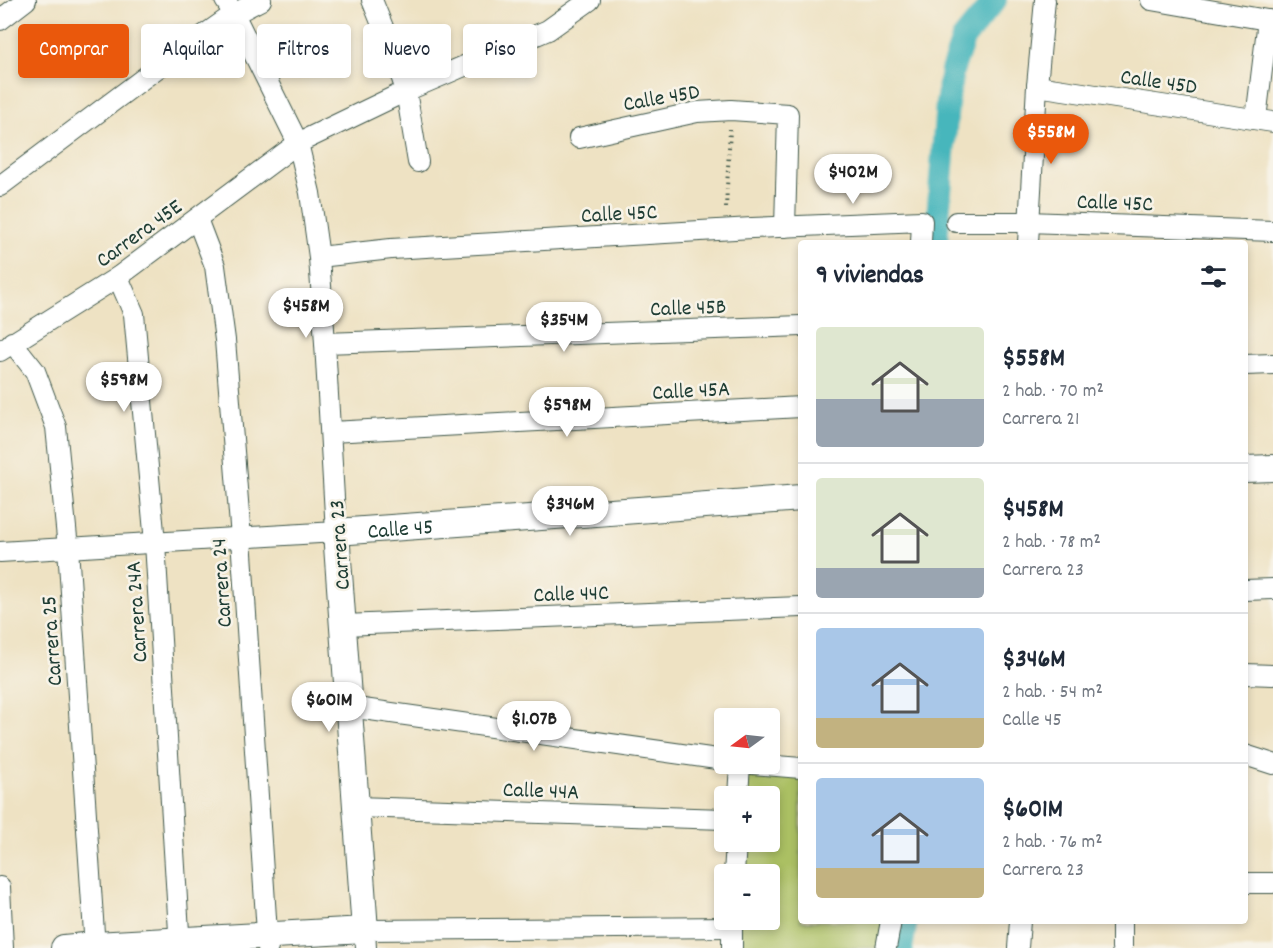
<!DOCTYPE html>
<html lang="es">
<meta charset="utf-8">
<style>
:root{--surface:#fff;--page:#f6f6f7;--text:#1f2937;--muted:#747a83;--line:#e0e1e3;--accent:#ea580c}
body{margin:0;font-family:Dekko,sans-serif;background:var(--page);color:var(--text);height:100vh;display:flex;flex-direction:column;font-size:22px;white-space:nowrap}
*{box-sizing:border-box;margin:0}
p{font-size:20px;color:var(--muted)}
.icon{flex:none;width:33px;height:33px;fill:none;stroke:currentColor;stroke-width:2;stroke-linecap:round;stroke-linejoin:round}
.map{position:relative;flex:1;overflow:hidden}
.details{position:absolute;left:798px;top:240px;width:450px;height:684px;display:flex;flex-direction:column;background:var(--surface);border-radius:6px;box-shadow:0 3px 9px #0003}
.details>*{flex:none}
.hud{position:absolute;left:18px;top:24px;width:570px;height:54px;display:flex;gap:12px}
.needle{width:39px;rotate:255deg}
.tools{position:absolute;left:714px;top:708px;display:grid;gap:12px}
.tools a{display:grid;place-items:center;width:66px;height:66px;border-radius:6px;background:var(--surface);box-shadow:0 3px 9px #0003;font-size:30px}
.price{position:absolute;translate:-50% -51px;padding:0 14px;border-radius:21px;background:#fff;color:#222;font-size:20px;line-height:39px;filter:drop-shadow(0 2px 3px #0008)}
.price::after{content:'';position:absolute;left:50%;top:36px;width:18px;height:14px;margin-left:-9px;background:inherit;clip-path:polygon(0 0,100% 0,50% 100%)}
.price.current{background:var(--accent);color:#fff}
ul{padding:0;list-style:none}
li{display:flex;align-items:center;gap:18px;height:150px;padding:0 18px}
li+li{border-top:2px solid var(--line)}
li span{display:grid;place-items:center;flex:none;width:168px;height:120px;border-radius:6px;color:#555}
li>.icon{margin-inline-start:auto}
span .icon{width:72px;height:72px;fill:#fffc;stroke-width:1}
li b{font-size:26px}
h2{display:flex;justify-content:space-between;align-items:center;height:72px;padding:0 18px;font-size:26px}
.pill{padding:0 21px;border-radius:6px;background:var(--surface);box-shadow:0 3px 9px #0003;font-size:21px;line-height:54px}
.pill.current{background:var(--accent);color:#fff}
.map>svg:first-child{display:block}
</style>
<div class="map">
<svg width="1273" height="948" viewBox="0 0 1273 948">
<rect width="100%" height="100%" fill="#f7f3e8"/>
<filter id="ink" filterUnits="userSpaceOnUse"><feTurbulence type="fractalNoise" baseFrequency=".0167" numOctaves="2"/><feDisplacementMap in="SourceGraphic" scale="12" xChannelSelector="R" yChannelSelector="G"/><feConvolveMatrix kernelMatrix="1 2 1 2 8 2 1 2 1" color-interpolation-filters="sRGB"/></filter>
<filter id="wash" filterUnits="userSpaceOnUse"><feTurbulence type="fractalNoise" baseFrequency=".008" numOctaves="4" result="noise"/><feDisplacementMap in="SourceGraphic" scale="24" xChannelSelector="R" yChannelSelector="G"/><feGaussianBlur stdDeviation="1.35" result="paint"/><feColorMatrix in="noise" values="0 0 0 0 0 0 0 0 0 0 0 0 0 0 0 0 0 1.4 0 .05"/><feComposite in="paint" operator="in"/></filter>
<g filter="url(#wash)">
<rect width="100%" height="100%" fill="#eee2c3"/>
<path fill="#abc064" stroke="#657e4c" stroke-width="1.5" d="M740 764 801 768V921H890L885 948H732V920H770V874H734L736 842H770V796H738Z"/>
<g fill="none" stroke-linecap="round" stroke-linejoin="round">
<g stroke="#46b6bc" stroke-width="24">
<path d="M936 243 947 104 952 71 963 39 995 0"/>
<path d="M901 948 906 921"/>
</g>
</g>
</g>
<g filter="url(#ink)">
<g fill="none" stroke-linecap="round" stroke-linejoin="round">
<g stroke="#3e5649" stroke-width="22">
<g id="minor">
<path d="M372 0 395 57 406 91 418 162"/>
<path d="M1151 0 1273 21"/>
<path d="M0 20 26 0"/>
<path d="M1037 86 1273 122"/>
<path d="M1256 119 1268 20"/>
<path d="M579 138 697 112 731 110 788 114 785 227"/>
<path d="M0 186 156 69 234 14 261 0"/>
<path d="M197 219 215 266 225 340 241 538 268 948"/>
<path d="M956 222H1028L1273 231"/>
<path d="M1028 243 1037 86 1045 0"/>
<path d="M319 257 391 249 752 228 922 221 921 243"/>
<path d="M118 277 134 314 155 543 180 948"/>
<path d="M12 342 35 371 56 427 68 548 95 948"/>
<path d="M325 343 801 326"/>
<path d="M0 351 118 277 298 143 406 91 548 30 590 0"/>
<path d="M1245 365 1273 364"/>
<path d="M331 432 801 407"/>
<path d="M0 552 336 532 325 343 319 257 310 193 298 143 234 14 225 0"/>
<path d="M1245 590 1273 589"/>
<path d="M343 625 801 607"/>
<path d="M1245 674 1273 675"/>
<path d="M349 707 724 760"/>
<path d="M1245 755 1273 764"/>
<path d="M752 764 801 768"/>
<path d="M738 796 740 764"/>
<path d="M356 807 724 819"/>
<path d="M734 874 736 842"/>
<path d="M1245 883H1273"/>
<path d="M0 887 3 948"/>
<path d="M366 948 365 930 732 927"/>
<path d="M732 948V920"/>
<path d="M886 948 891 921"/>
<path d="M1018 948 1020 921"/>
<path d="M1122 948V921"/>
</g>
</g>
<g stroke="#3e5649" stroke-width="28">
<g id="tertiary">
<path d="M1245 469 1273 468"/>
<path id="s1" d="M64 948 95 945 365 930 336 532 801 498"/>
</g>
</g>
<path stroke="#3e5649" stroke-width="4" stroke-dasharray="1.5 4.5" stroke-linecap="butt" d="M726 208 730 129"/>
<use href="#minor" stroke="#fff" stroke-width="20"/>
<use href="#tertiary" stroke="#fff" stroke-width="26"/>
</g>
</g>
<g text-anchor="middle" stroke-width="5" stroke-linejoin="round" paint-order="stroke">
<g font-size="22" fill="#1f3d34" stroke="#f7f3e8">
<text transform="translate(1159 80) rotate(8)" y="8">Calle 45D</text>
<text transform="translate(661 96) rotate(-10)" y="8">Calle 45D</text>
<text transform="translate(1115 201) rotate(2)" y="8">Calle 45C</text>
<text transform="translate(619 212) rotate(-3)" y="8">Calle 45C</text>
<text transform="translate(138 232) rotate(-36)" y="8">Carrera 45E</text>
<text transform="translate(688 306) rotate(-2)" y="8">Calle 45B</text>
<text transform="translate(691 389) rotate(-3)" y="8">Calle 45A</text>
<text dy="8" stroke="none"><textPath href="#s1" startOffset="765">Calle 45</textPath></text>
<text transform="translate(338 545) rotate(-94)" y="8">Carrera 23</text>
<text transform="translate(220 583) rotate(-94)" y="8">Carrera 24</text>
<text transform="translate(571 592) rotate(-2)" y="8">Calle 44C</text>
<text transform="translate(135 612) rotate(-94)" y="8">Carrera 24A</text>
<text transform="translate(50 641) rotate(-94)" y="8">Carrera 25</text>
<text transform="translate(541 789) rotate(2)" y="8">Calle 44A</text>
</g>
</g>
</svg>
<div class="tools">
<a><svg class="needle" viewBox="-14 -14 28 28"><path d="M0-13l5 13h-10z" fill="#e53935"/><path d="M0 13l5-13h-10z" fill="#747a83"/></svg></a>
<a>+</a>
<a>−</a>
</div>
<b class="price current" style="left:1051px;top:165px">$558M</b>
<b class="price" style="left:853px;top:205px">$402M</b>
<b class="price" style="left:306px;top:339px">$458M</b>
<b class="price" style="left:564px;top:353px">$354M</b>
<b class="price" style="left:124px;top:413px">$598M</b>
<b class="price" style="left:567px;top:438px">$598M</b>
<b class="price" style="left:570px;top:537px">$346M</b>
<b class="price" style="left:329px;top:733px">$601M</b>
<b class="price" style="left:534px;top:752px">$1.07B</b>
<div class="hud">
<a class="pill current">Comprar</a>
<a class="pill">Alquilar</a>
<a class="pill">Filtros</a>
<a class="pill">Nuevo</a>
<a class="pill">Piso</a>
</div>
<section class="details">
<h2>9 viviendas<svg class="icon" aria-label="filters" viewBox="0 0 24 24"><path d="M4 7h16M4 17h16"/><circle cx="9" cy="7" r="2"/><circle cx="15" cy="17" r="2"/></svg></h2>
<ul>
<li><span style="background:linear-gradient(#dfe7d0 60%,#9aa5b1 0)"><svg class="icon" aria-label="home" viewBox="0 0 24 24"><path d="M3 11l9-7 9 7M6 9v11h12V9"/></svg></span><div><b>$558M</b><p>2 hab. · 70 m²</p><p>Carrera 21</p></div></li>
<li><span style="background:linear-gradient(#dfe7d0 75%,#9aa5b1 0)"><svg class="icon" aria-label="home" viewBox="0 0 24 24"><path d="M3 11l9-7 9 7M6 9v11h12V9"/></svg></span><div><b>$458M</b><p>2 hab. · 78 m²</p><p>Carrera 23</p></div></li>
<li><span style="background:linear-gradient(#a9c7e8 75%,#c2b280 0)"><svg class="icon" aria-label="home" viewBox="0 0 24 24"><path d="M3 11l9-7 9 7M6 9v11h12V9"/></svg></span><div><b>$346M</b><p>2 hab. · 54 m²</p><p>Calle 45</p></div></li>
<li><span style="background:linear-gradient(#a9c7e8 75%,#c2b280 0)"><svg class="icon" aria-label="home" viewBox="0 0 24 24"><path d="M3 11l9-7 9 7M6 9v11h12V9"/></svg></span><div><b>$601M</b><p>2 hab. · 76 m²</p><p>Carrera 23</p></div></li>
</ul>
</section>
</div>
